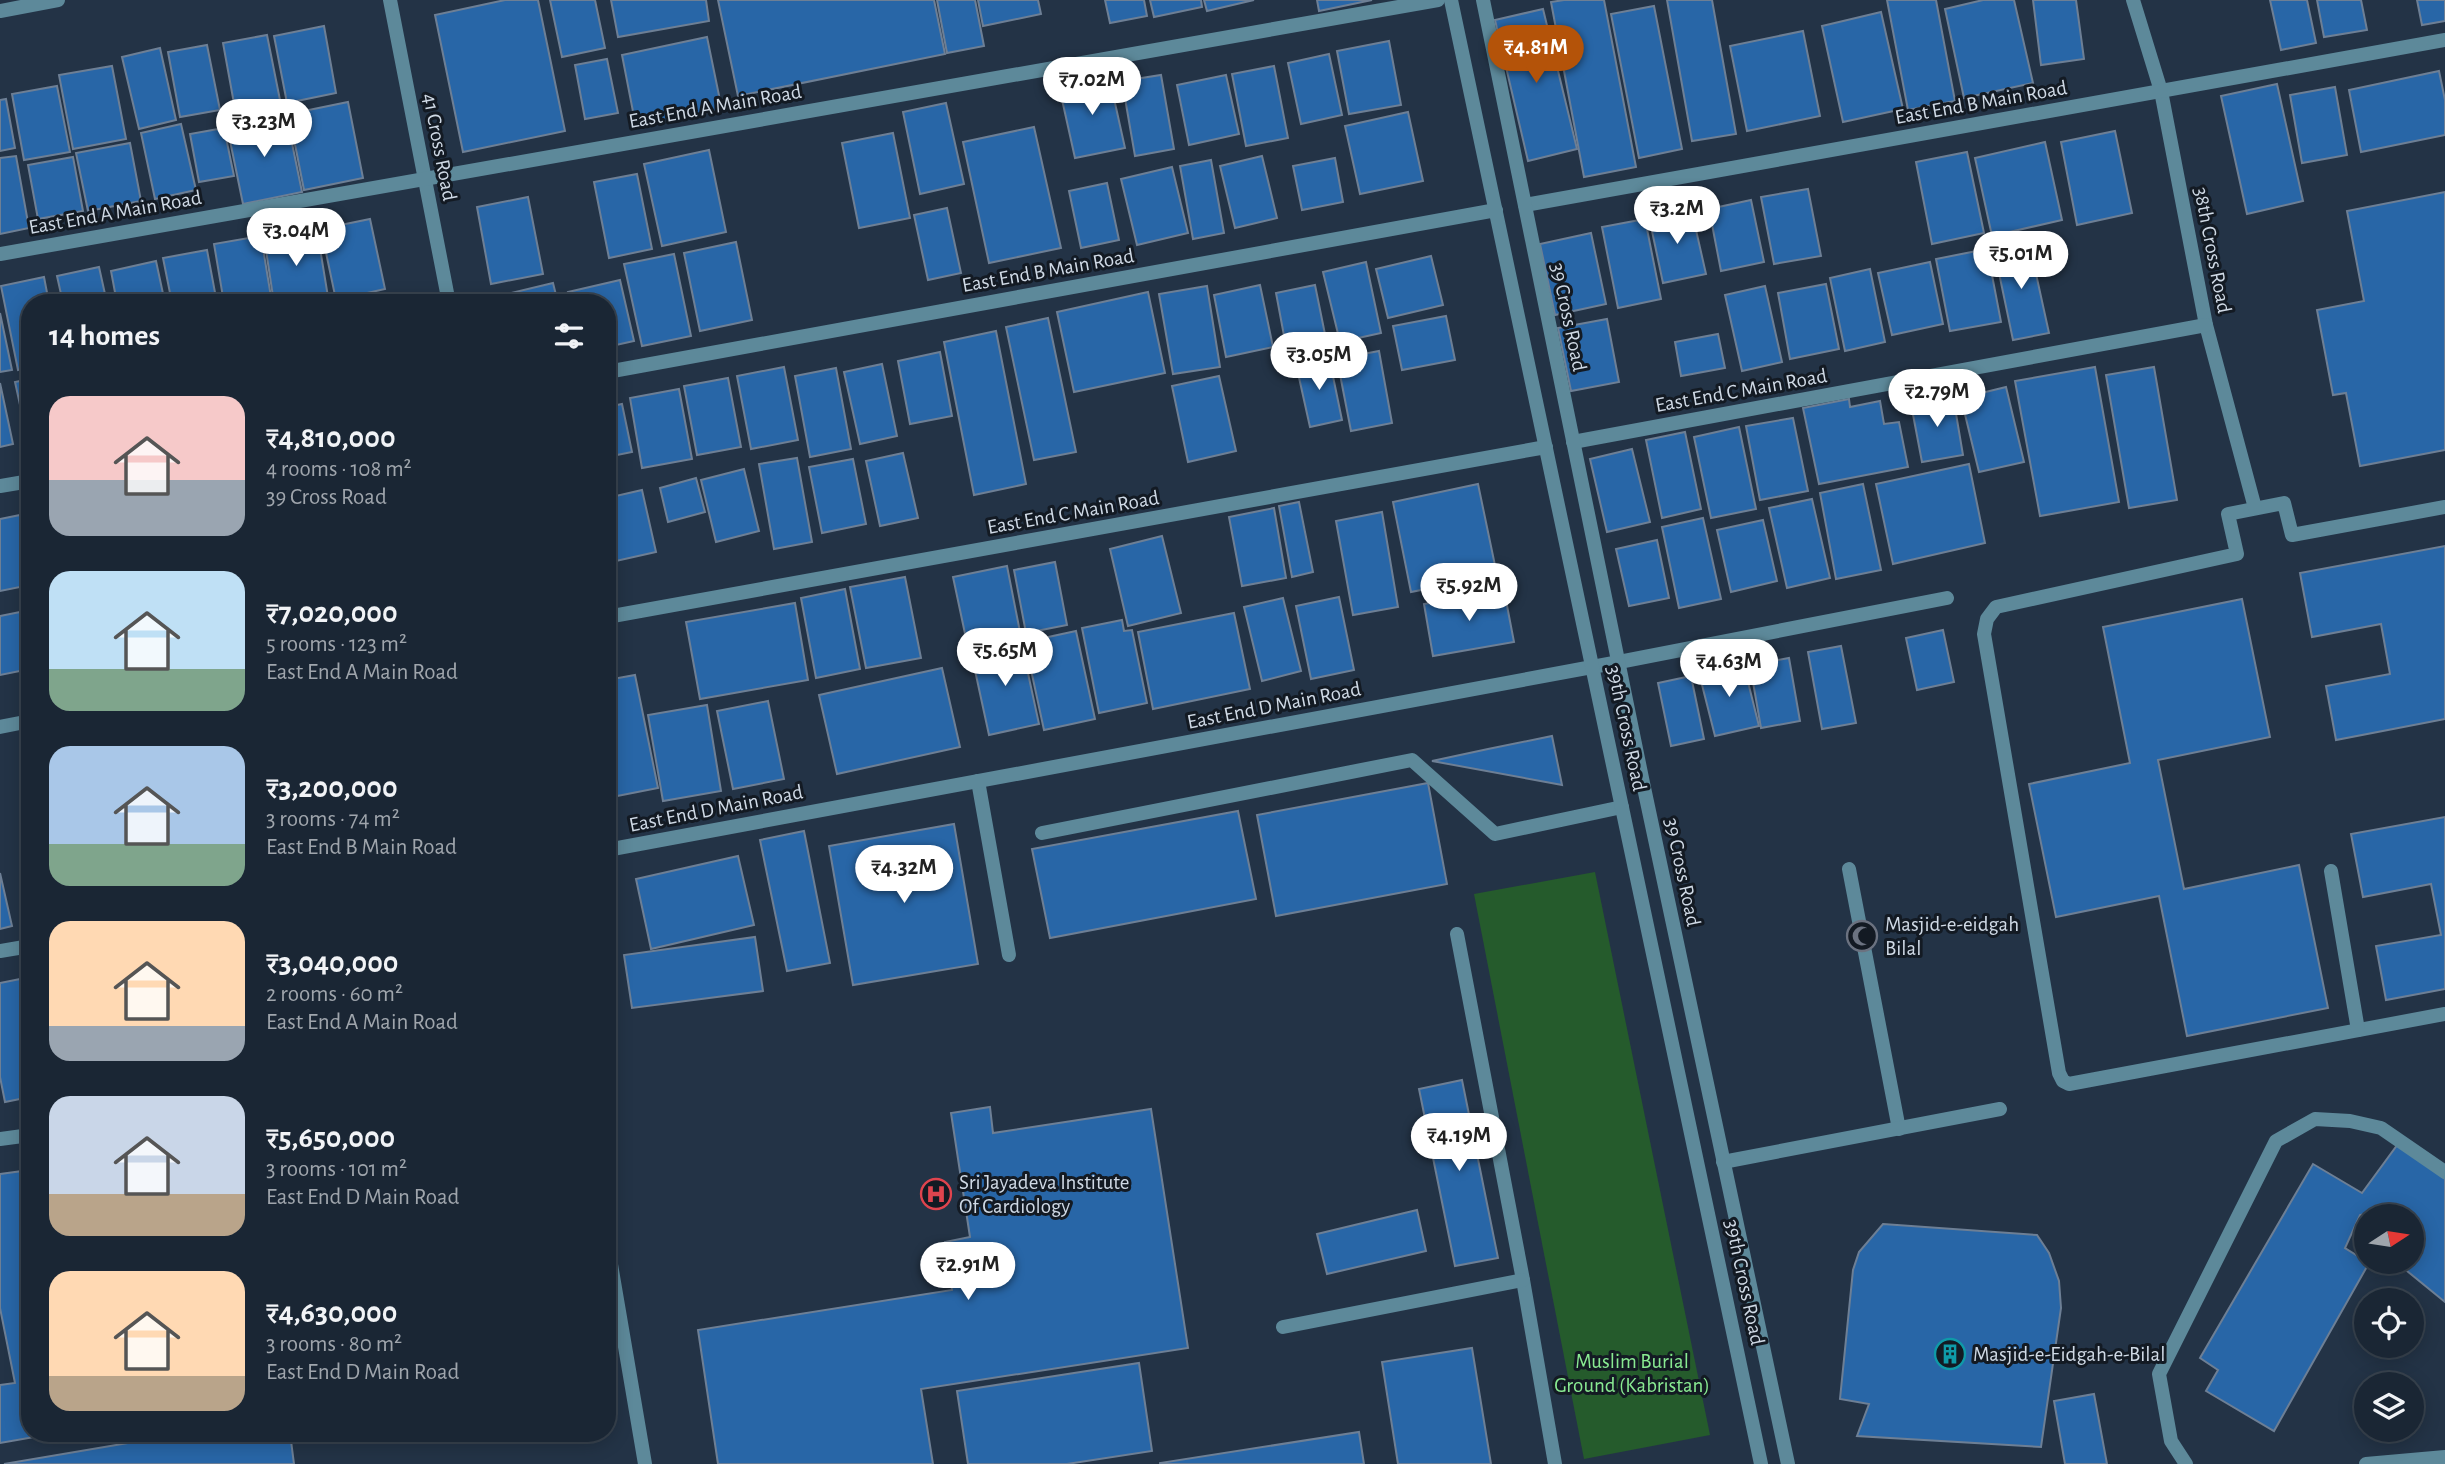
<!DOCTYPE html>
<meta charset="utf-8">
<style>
:root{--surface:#1a2634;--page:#273240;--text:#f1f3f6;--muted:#9fa5ac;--line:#38434f;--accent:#b45309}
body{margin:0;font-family:"Alegreya Sans",sans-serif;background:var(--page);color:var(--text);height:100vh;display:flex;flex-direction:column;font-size:26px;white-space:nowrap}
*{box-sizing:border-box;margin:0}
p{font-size:23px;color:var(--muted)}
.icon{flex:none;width:38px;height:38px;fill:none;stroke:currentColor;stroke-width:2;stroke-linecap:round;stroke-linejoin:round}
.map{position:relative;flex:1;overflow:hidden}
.panel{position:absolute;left:21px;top:294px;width:595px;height:1148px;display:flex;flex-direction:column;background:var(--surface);border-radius:28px;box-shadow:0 4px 18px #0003,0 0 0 2px var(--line)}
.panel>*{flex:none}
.needle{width:46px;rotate:78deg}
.buttons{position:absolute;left:2354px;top:1204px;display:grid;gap:14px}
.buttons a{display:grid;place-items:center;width:70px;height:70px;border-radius:50%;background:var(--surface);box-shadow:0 4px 18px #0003,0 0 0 2px var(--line);font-size:35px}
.price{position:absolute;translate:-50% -60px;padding:0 16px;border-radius:24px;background:#fff;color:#222;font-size:23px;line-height:46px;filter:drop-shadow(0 2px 4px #0008)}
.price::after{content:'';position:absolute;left:50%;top:42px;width:21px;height:16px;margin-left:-10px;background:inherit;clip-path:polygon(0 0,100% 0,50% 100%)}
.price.on{background:var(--accent);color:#fff}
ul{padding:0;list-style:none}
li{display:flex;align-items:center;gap:21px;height:175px;padding:0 28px}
li span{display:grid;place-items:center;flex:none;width:196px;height:140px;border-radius:21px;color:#555}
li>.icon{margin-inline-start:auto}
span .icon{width:84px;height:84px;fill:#fffc;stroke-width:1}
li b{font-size:30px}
h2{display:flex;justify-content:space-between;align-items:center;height:84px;padding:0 28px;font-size:30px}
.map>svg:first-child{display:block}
</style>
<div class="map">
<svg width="2445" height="1464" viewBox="0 0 2445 1464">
<rect width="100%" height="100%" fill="#233346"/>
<path fill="#255b2c" d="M1595 872 1710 1435 1584 1459 1474 894Z"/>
<g fill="#2866a7" stroke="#6d7f95" stroke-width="2">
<path d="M505 0H538L565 131 463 152 435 15Z"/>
<path d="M550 0H595L605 48 562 57Z"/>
<path d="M611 0H706L709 21 618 37Z"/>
<path d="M718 0H934L945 54 738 96Z"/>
<path d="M937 0H975L984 46 947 53Z"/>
<path d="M978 0H1038L1041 14 983 26Z"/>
<path d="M1105 0H1144L1147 16 1110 23Z"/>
<path d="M1150 0H1201L1202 7 1154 17Z"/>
<path d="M1204 0H1254L1207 11Z"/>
<path d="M1317 0H1372L1319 11Z"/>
<path d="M1564 0H1604L1636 167 1584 177 1551 2Z"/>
<path d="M1667 0H1712L1736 134 1692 141Z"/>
<path d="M1887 0H1936L1955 101 1908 110Z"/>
<path d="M1983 0H2014L2033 83 1964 98 1945 9Z"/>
<path d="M2033 0H2076L2084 59 2041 65Z"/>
<path d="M2270 0H2307L2316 43 2281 50Z"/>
<path d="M2317 0H2361L2367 30 2324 37Z"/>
<path d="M2417 0H2445V21L2422 25Z"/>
<path d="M1654 6 1682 149 1639 158 1611 14Z"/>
<path d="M1543 9 1577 149 1528 161 1495 20Z"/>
<path d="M1881 12 1903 109 1843 122 1822 26Z"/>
<path d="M324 26 336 93 287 103 274 36Z"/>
<path d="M1803 31 1820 116 1747 131 1730 46Z"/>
<path d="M267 35 280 100 235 109 223 43Z"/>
<path d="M707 37 722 110 636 127 622 55Z"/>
<path d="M1389 41 1401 105 1349 114 1337 51Z"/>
<path d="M207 45 220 110 180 117 168 52Z"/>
<path d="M160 48 176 120 139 129 122 57Z"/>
<path d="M1329 54 1342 115 1301 124 1288 63Z"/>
<path d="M607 59 618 113 585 119 575 65Z"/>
<path d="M112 66 126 139 73 149 59 75Z"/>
<path d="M1274 66 1288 138 1246 146 1232 74Z"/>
<path d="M2439 71 2445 100V135L2361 152 2349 90Z"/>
<path d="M1161 75 1174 149 1135 156 1122 81Z"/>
<path d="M1226 75 1239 134 1189 145 1177 85Z"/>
<path d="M1109 76 1125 148 1075 158 1059 86Z"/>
<path d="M2277 84 2303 201 2247 214 2221 96Z"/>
<path d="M57 86 70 152 24 160 12 94Z"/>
<path d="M2335 87 2347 155 2302 163 2290 95Z"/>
<path d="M6 99 15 148 0 151V100Z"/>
<path d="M348 102 363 178 304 190 289 114Z"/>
<path d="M946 103 964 184 920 194 903 112Z"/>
<path d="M1408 112 1423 181 1360 194 1345 126Z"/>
<path d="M286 114 302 192 243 204 227 126Z"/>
<path d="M181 124 196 190 155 199 141 133Z"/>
<path d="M1034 127 1061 248 989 263 963 142Z"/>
<path d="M224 128 234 176 199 182 190 134Z"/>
<path d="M2115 131 2132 213 2077 225 2061 142Z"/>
<path d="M893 133 910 218 859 228 842 143Z"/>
<path d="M2045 142 2062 220 1992 236 1975 158Z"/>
<path d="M130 143 141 201 88 211 76 153Z"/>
<path d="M709 150 726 232 662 246 644 164Z"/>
<path d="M1967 152 1984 233 1932 244 1916 162Z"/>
<path d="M16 156 29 228 0 234V158Z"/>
<path d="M1262 156 1277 218 1235 228 1220 166Z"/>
<path d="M73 157 83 211 38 219 28 165Z"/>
<path d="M1335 158 1343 202 1302 210 1293 166Z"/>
<path d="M1211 160 1224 233 1193 239 1180 166Z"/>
<path d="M1172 167 1188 233 1137 245 1121 179Z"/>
<path d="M637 174 652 249 609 258 594 182Z"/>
<path d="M1107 183 1119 240 1081 248 1069 191Z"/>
<path d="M1808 189 1821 256 1774 264 1761 197Z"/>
<path d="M2445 192V450L2360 466 2346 393 2333 395 2317 310 2364 301 2347 211Z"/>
<path d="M528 197 543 274 491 284 477 207Z"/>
<path d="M1751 200 1764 262 1721 271 1709 209Z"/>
<path d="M947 208 961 273 928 280 914 215Z"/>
<path d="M1691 208 1706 274 1663 283 1649 217Z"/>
<path d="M370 219 385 289 336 300 321 229Z"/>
<path d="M1645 219 1661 299 1618 308 1602 227Z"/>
<path d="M317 230 329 303H274L264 237Z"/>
<path d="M1591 233 1606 304 1555 315 1540 244Z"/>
<path d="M261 236 272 303H224L214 244Z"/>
<path d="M736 242 752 320 700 331 684 253Z"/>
<path d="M2029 242 2049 333 2013 340 1994 249Z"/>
<path d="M1987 249 2001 322 1950 331 1936 259Z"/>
<path d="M207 250 217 303H172L163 258Z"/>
<path d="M674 254 691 336 642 346 624 264Z"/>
<path d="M1431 256 1443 305 1388 318 1376 269Z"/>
<path d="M156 261 165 303H117L111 271Z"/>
<path d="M1366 262 1381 333 1340 342 1323 272Z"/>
<path d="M1930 262 1943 324 1892 335 1878 273Z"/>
<path d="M99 267 107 303H63L57 276Z"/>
<path d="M1870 269 1885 342 1845 351 1830 278Z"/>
<path d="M44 277 49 303H30V367L18 370 1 286Z"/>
<path d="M620 280 634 341 607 347V303H571L568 292Z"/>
<path d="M553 283 558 303H491L490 298Z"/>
<path d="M1826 284 1839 349 1790 359 1778 293Z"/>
<path d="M1260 285 1273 347 1226 357 1214 295Z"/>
<path d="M1315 285 1328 349 1288 357 1276 293Z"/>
<path d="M1207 286 1220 367 1173 374 1159 294Z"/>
<path d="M1765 286 1782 362 1742 371 1725 295Z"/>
<path d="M1148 292 1165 373 1074 392 1057 312Z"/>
<path d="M0 313 12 370 0 372Z"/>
<path d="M1446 316 1455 360 1402 370 1393 326Z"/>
<path d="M1048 318 1076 452 1034 460 1006 327Z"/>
<path d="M1607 319 1619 382 1571 391 1558 328Z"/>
<path d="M996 331 1026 484 974 495 944 342Z"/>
<path d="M1718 334 1725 368 1681 376 1675 342Z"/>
<path d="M1379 351 1392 423 1351 431 1337 359Z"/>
<path d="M940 352 952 416 910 424 898 361Z"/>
<path d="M1329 357 1342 420 1310 427 1296 364Z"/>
<path d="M882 364 897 436 860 444 844 372Z"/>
<path d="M784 367 798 440 751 449 737 376Z"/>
<path d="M2095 367 2119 502 2040 516 2015 381Z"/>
<path d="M2154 367 2177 500 2129 508 2106 375Z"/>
<path d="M836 368 851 449 810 457 795 376Z"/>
<path d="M1219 376 1236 451 1188 462 1172 386Z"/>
<path d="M728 378 741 447 697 455 684 386Z"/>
<path d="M30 379V446H29L15 382Z"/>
<path d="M0 383 13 444 0 447Z"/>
<path d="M2006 387 2024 462 1979 472 1961 398Z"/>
<path d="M679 389 692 459 642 468 630 398Z"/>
<path d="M1953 396 1963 455 1922 462 1911 404Z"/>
<path d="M1849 399 1850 407 1880 401 1884 424 1899 422 1908 467 1819 484 1803 408Z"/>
<path d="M622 404 632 452 607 457V407Z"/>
<path d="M1793 418 1808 491 1760 500 1746 426Z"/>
<path d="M1739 427 1756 509 1711 518 1694 437Z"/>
<path d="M1685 432 1701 509 1662 518 1646 440Z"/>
<path d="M1632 449 1650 522 1607 532 1590 459Z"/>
<path d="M903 453 918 518 880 526 866 461Z"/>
<path d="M797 458 812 542 774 549 759 464Z"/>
<path d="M853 459 866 524 822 533 809 467Z"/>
<path d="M1969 464 1985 543 1893 564 1876 484Z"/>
<path d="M744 469 759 531 716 542 701 480Z"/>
<path d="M696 478 705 512 668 522 660 488Z"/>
<path d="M1478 484 1497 575 1411 592 1393 502Z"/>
<path d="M1863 484 1881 570 1836 579 1820 493Z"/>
<path d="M642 490 656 552 607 563V498Z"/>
<path d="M1812 499 1830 578 1787 588 1769 508Z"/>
<path d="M1299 502 1313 572 1292 577 1279 506Z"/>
<path d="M1274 508 1286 578 1242 586 1229 517Z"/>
<path d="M1382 512 1398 607 1353 615 1336 521Z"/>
<path d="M20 515 30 571V585L0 591V519Z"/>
<path d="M1703 518 1721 599 1679 608 1662 527Z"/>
<path d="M1763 520 1777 581 1731 592 1717 530Z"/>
<path d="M1162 536 1181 613 1128 626 1110 549Z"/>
<path d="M1657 540 1669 598 1629 606 1616 549Z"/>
<path d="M2445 546V719L2336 740 2326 686 2390 674 2381 624 2312 637 2300 573Z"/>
<path d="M1055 562 1067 625 1026 633 1014 570Z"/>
<path d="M1007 566 1020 632 967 643 953 577Z"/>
<path d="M905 577 921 658 866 668 850 587Z"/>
<path d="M845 589 860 669 816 678 801 598Z"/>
<path d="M1504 590 1514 642 1433 656 1424 604Z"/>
<path d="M1339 597 1354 670 1311 679 1296 606Z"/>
<path d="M1283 598 1301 671 1262 681 1244 607Z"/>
<path d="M2242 599 2270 737 2158 760 2184 889 2299 865 2328 1008 2187 1036 2159 896 2056 917 2029 784 2130 763 2103 627Z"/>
<path d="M795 603 808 680 700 699 686 622Z"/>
<path d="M30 610V669L0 675V616Z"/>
<path d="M1234 613 1250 689 1153 709 1138 632Z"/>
<path d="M1122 620 1124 631 1132 630 1147 703 1099 713 1082 628Z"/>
<path d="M1943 630 1954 682 1917 690 1906 638Z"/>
<path d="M1076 631 1095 719 1044 730 1025 642Z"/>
<path d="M1021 641 1039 724 989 735 971 652Z"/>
<path d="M1841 646 1856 723 1822 729 1808 652Z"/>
<path d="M1789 658 1800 721 1761 728 1750 665Z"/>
<path d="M1743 662 1759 726 1715 736 1699 673Z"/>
<path d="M942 668 960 747 837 774 819 695Z"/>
<path d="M635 675 658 788 607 798V680Z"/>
<path d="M1691 676 1704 739 1671 746 1658 683Z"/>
<path d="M768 701 784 779 733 789 717 711Z"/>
<path d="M707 705 721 791 663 801 648 715Z"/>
<path d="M1552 736 1562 785 1432 761 1488 749Z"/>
<path d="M1428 783 1447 884 1276 916 1257 815Z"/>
<path d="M1238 811 1256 899 1050 938 1032 849Z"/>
<path d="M2445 817V989L2386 1000 2376 946 2441 935 2431 884 2363 897 2351 834Z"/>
<path d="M954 824 978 964 853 985 829 846Z"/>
<path d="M804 831 830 963 787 971 760 840Z"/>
<path d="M738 856 754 925 651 949 636 879Z"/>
<path d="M0 873 12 926 0 929Z"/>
<path d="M755 937 763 991 632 1008 624 955Z"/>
<path d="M30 977V1097L5 1102 0 1077V983Z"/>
<path d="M1462 1080 1498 1258 1455 1266 1419 1089Z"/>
<path d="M990 1107 993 1133 1151 1109 1188 1348 921 1389 933 1464H718L698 1330 952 1290 945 1242 970 1237 951 1113Z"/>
<path d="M2398 1144 2445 1179V1302L2396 1262H2412V1216H2389L2381 1210 2360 1215 2345 1248 2369 1263 2274 1431 2206 1391 2218 1370 2200 1358 2313 1164 2362 1193Z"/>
<path d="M30 1170V1433H57L0 1443V1385L15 1383 0 1308V1174Z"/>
<path d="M1417 1210 1426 1251 1327 1274 1317 1234Z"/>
<path d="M1883 1224 2037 1235 2049 1253 2059 1281 2061 1308 2041 1447 1857 1436 1869 1404 1840 1399 1853 1270 1859 1252Z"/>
<path d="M1472 1348 1491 1464H1398L1382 1362Z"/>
<path d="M1139 1363 1152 1451 1067 1464H968L957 1391Z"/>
<path d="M2094 1394 2107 1464H2065L2054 1401Z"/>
<path d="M1359 1432 1364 1464H1160V1463Z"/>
<path d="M187 1433H290L294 1464H4Z"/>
</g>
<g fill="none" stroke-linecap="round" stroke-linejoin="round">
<g stroke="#5d899a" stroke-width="14">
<path d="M2445 507 2292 535 2284 503 2228 514 2237 554 1996 607 1987 619 1984 634 2059 1073 2063 1081 2069 1084 2445 1014"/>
<path d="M1042 833 1412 760 1495 834 1622 807"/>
<path d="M1849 869 1899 1129"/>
<path d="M2331 871 2358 1030"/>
<path d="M1457 934 1523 1280 1555 1464"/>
<path d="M0 1139 30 1135"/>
<path d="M1723 1162 2000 1109"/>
<path d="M607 1241 645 1464"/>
<path d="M1283 1327 1523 1280"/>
<path d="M2186 1464 2171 1441 2159 1374 2276 1141 2315 1119 2350 1121 2381 1128 2445 1172"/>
<path d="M2366 1464 2445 1457"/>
</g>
<g stroke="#5d899a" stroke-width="14">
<path d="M390 0 449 303"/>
<path d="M2133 0 2161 91 2206 325 2255 508"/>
<path d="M1525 205 2445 40"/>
<path d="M0 254 1438 0"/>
<path d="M607 372 1496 210"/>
<path d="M1573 442 2206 325"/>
<path d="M0 486 30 481"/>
<path d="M607 617 1546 447"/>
<path d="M0 727 30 721"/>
<path d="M978 781 1009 955"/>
<path d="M607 850 1619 662 1947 598"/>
<path d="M0 951 30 946"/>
</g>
<g stroke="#5d899a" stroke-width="14">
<path d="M1451 0 1761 1464"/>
<path d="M1483 0 1643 783 1788 1464"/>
<path d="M0 11 58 0"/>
</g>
</g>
<defs>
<g id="mosque-ring" transform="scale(1.575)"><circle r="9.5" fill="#131a23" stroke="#6b7280" stroke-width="1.5"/><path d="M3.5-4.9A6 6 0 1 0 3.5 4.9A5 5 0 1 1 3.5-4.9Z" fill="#6b7280"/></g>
<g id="hospital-ring" transform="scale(1.575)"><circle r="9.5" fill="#131a23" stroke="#e0444e" stroke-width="1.5"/><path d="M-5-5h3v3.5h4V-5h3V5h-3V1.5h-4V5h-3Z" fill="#e0444e"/></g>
<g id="building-ring" transform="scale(1.575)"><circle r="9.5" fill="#131a23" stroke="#0f9aa8" stroke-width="1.5"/><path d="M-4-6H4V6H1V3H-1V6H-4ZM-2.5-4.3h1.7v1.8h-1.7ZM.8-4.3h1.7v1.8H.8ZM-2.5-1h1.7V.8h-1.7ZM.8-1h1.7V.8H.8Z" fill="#0f9aa8"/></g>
</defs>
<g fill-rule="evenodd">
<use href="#mosque-ring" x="1862" y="936"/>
<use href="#hospital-ring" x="936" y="1194"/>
<use href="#building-ring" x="1950" y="1354"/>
</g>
<g text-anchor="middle" stroke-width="6" stroke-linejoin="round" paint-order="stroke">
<g font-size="21" fill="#cfd9e5" stroke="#131a23">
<text transform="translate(1981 102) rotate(-10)" y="7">East End B Main Road</text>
<text transform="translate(715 106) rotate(-10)" y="7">East End A Main Road</text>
<text transform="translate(440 147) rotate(79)" y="7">41 Cross Road</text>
<text transform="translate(115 212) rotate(-10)" y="7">East End A Main Road</text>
<text transform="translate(2213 250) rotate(79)" y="7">38th Cross Road</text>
<text transform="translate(1048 270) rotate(-10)" y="7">East End B Main Road</text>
<text transform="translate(1569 317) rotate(78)" y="7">39 Cross Road</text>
<text transform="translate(1741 390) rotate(-10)" y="7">East End C Main Road</text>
<text transform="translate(1073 512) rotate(-10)" y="7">East End C Main Road</text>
<text transform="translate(1274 705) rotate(-11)" y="7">East End D Main Road</text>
<text transform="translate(1627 728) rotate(78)" y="7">39th Cross Road</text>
<text transform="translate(716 808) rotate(-11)" y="7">East End D Main Road</text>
<text transform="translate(1683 872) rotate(78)" y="7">39 Cross Road</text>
<text transform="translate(1745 1282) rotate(78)" y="7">39th Cross Road</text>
</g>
<g font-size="21" fill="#cfd9e5" stroke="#131a23" text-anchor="start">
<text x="1885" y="931">Masjid-e-eidgah<tspan x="1885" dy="24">Bilal</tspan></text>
<text x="959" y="1189">Sri Jayadeva Institute<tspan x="959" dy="24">Of Cardiology</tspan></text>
<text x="1973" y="1361">Masjid-e-Eidgah-e-Bilal</text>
</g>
<g font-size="21" fill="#89ea92" stroke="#131a23">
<text x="1632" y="1368">Muslim Burial<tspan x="1632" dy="24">Ground (Kabristan)</tspan></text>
</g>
</g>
</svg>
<div class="buttons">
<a><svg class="needle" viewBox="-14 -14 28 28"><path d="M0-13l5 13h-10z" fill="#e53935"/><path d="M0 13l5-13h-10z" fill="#9fa5ac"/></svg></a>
<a><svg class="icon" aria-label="locate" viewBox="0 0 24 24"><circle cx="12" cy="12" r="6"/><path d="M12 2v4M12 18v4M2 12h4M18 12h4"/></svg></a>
<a><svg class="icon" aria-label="layers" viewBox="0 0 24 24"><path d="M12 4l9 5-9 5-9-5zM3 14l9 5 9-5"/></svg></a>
</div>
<b class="price on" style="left:1536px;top:85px">₹4.81M</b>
<b class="price" style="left:1092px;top:117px">₹7.02M</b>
<b class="price" style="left:264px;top:159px">₹3.23M</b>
<b class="price" style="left:1677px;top:246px">₹3.2M</b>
<b class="price" style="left:296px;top:268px">₹3.04M</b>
<b class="price" style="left:2021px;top:291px">₹5.01M</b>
<b class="price" style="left:1319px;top:392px">₹3.05M</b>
<b class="price" style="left:1937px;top:429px">₹2.79M</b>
<b class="price" style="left:1469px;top:623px">₹5.92M</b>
<b class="price" style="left:1005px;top:688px">₹5.65M</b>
<b class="price" style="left:1729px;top:699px">₹4.63M</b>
<b class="price" style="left:904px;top:905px">₹4.32M</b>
<b class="price" style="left:1459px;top:1173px">₹4.19M</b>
<b class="price" style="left:968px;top:1302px">₹2.91M</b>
<section class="panel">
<h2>14 homes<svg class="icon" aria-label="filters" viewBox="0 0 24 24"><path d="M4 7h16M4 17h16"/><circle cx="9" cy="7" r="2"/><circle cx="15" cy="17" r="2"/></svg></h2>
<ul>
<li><span style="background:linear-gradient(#f6c9c9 60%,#9aa5b1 0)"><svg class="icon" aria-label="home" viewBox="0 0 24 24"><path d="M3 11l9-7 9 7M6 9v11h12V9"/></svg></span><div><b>₹4,810,000</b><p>4 rooms · 108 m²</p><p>39 Cross Road</p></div></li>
<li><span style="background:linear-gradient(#bfe0f5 70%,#7fa58c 0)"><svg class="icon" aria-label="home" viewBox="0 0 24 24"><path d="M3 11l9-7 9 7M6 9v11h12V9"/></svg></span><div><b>₹7,020,000</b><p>5 rooms · 123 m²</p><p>East End A Main Road</p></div></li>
<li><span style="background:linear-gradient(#a9c7e8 70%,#7fa58c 0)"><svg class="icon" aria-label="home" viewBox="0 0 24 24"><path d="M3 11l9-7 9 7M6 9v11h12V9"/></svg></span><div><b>₹3,200,000</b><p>3 rooms · 74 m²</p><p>East End B Main Road</p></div></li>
<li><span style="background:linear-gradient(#ffd9b3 75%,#9aa5b1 0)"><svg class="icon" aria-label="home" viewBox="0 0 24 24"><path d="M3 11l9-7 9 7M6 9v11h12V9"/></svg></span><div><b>₹3,040,000</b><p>2 rooms · 60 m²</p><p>East End A Main Road</p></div></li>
<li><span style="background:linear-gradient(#c9d6e8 70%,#b9a48a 0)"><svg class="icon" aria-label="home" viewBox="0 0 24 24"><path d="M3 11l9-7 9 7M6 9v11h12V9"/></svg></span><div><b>₹5,650,000</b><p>3 rooms · 101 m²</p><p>East End D Main Road</p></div></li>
<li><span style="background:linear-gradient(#ffd9b3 75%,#b9a48a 0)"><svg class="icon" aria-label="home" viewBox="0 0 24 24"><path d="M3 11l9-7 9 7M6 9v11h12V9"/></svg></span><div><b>₹4,630,000</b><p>3 rooms · 80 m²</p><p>East End D Main Road</p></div></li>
</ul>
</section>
</div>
